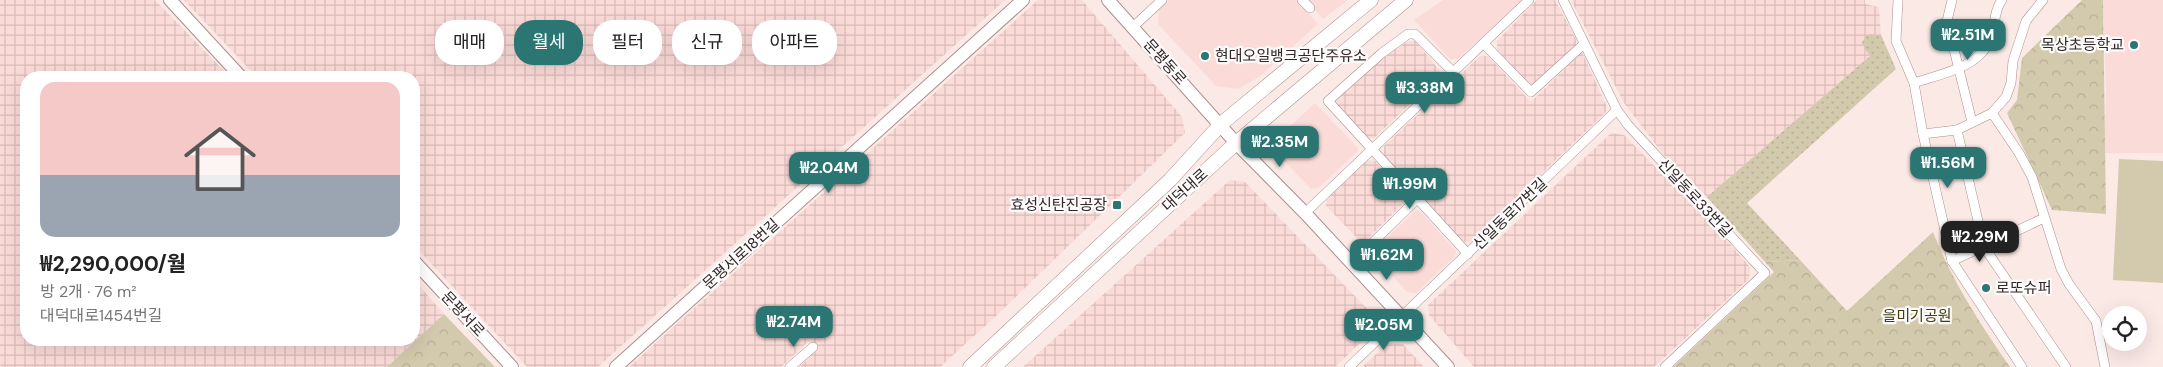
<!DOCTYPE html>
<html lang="ko">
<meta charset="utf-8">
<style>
:root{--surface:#fff;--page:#f6f6f6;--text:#222;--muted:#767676;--line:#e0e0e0;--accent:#2b7573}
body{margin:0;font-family:"DM Sans","Noto Sans KR",sans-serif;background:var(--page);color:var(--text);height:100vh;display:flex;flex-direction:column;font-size:19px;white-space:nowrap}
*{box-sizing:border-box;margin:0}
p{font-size:16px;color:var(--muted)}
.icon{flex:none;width:28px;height:28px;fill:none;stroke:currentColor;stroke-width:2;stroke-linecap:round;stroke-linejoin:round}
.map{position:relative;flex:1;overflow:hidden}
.panel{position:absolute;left:20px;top:71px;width:400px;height:275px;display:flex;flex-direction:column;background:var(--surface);border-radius:20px;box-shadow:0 5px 20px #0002}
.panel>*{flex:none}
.top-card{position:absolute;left:435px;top:20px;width:475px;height:45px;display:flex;gap:10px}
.fabs{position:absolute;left:2102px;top:306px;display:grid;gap:10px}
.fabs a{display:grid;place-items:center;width:45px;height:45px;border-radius:50%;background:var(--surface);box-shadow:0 5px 20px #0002;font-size:25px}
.price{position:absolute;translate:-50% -42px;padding:0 11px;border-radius:10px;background:var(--accent);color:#fff;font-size:16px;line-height:32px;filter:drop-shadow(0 1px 2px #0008)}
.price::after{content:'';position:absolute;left:50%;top:30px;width:15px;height:11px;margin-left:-8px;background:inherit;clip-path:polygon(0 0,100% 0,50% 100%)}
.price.active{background:#222;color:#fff}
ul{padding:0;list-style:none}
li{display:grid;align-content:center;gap:10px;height:265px;padding:0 20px}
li+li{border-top:1px solid var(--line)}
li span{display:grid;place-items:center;height:155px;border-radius:15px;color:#555}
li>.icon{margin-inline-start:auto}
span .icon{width:90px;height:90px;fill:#fffc;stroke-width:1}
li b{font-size:21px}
.pill{padding:0 18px;border-radius:20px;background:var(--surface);box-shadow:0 5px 20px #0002;font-size:18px;line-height:45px}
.pill.active{background:var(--accent);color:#fff}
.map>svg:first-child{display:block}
</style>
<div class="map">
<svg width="2163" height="367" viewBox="0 0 2163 367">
<defs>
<pattern id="industrial-grid" width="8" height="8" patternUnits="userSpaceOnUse" patternTransform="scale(1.25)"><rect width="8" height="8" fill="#fbdbd8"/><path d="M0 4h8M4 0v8" fill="none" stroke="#d8bcb9"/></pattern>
<pattern id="grass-dots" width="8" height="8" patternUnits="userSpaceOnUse" patternTransform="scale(1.25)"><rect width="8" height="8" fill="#d3caad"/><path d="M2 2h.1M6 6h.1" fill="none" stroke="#b6ad95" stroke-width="1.8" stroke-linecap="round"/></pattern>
<pattern id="forest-crowns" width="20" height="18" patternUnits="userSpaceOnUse" patternTransform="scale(1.25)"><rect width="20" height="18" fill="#d3caad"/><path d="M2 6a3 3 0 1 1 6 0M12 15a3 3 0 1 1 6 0" fill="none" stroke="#b6ad95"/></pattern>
</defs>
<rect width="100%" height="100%" fill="#fbe9e6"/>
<g fill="#fbdbd8">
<path d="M1168 0H1297L1318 24 1259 77 1238 89 1216 86 1158 24 1159 9Z"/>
<path d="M1307 0H1348L1323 19Z"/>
<path d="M1443 0H1523L1458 59H1450L1414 20Z"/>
<path d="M2103 0H2163V153H2104L2106 90Z"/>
<path d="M1315 103 1357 147 1358 151 1318 188 1311 189 1277 154 1278 138Z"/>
<path d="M1416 210 1420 211 1456 251 1455 256 1416 293 1407 292 1374 256 1373 251Z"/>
</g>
<g fill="url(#industrial-grid)">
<path d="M0 0H155L230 77 26 78V340H414V280L444 314 387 367H2L0 365Z"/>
<path d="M184 0H1005L598 367H527L414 245V78L257 77Z"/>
<path d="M1038 0H1082L1182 117 1185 133 996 316 940 367H799L818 349 810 340 781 367H629Z"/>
<path d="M1537 0H1555L1576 39V45L1535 84 1528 85 1497 50V41Z"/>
<path d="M1571 0H1865V4L1879 7 1881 35 1871 34 1865 49 1870 56 1707 197 1664 155 1624 103Z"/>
<path d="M1409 41H1415L1440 71V76L1374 138H1367L1336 104 1335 99 1387 54Z"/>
<path d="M1582 52 1606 105V112L1470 242H1464L1384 158V146L1480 56H1488L1531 102Z"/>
<path d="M1611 133 1624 135 1724 237 1750 267 1749 279 1654 367H1474L1429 315 1428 305Z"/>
<path d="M1367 160 1375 161 1405 195 1406 201 1366 240 1358 239 1326 206 1327 199Z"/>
<path d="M1230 180 1245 182 1375 317 1376 328 1335 367H1023Z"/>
<path d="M1388 343 1403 344 1424 367H1362Z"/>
</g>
<path fill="url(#grass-dots)" d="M1871 34 1881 35 1896 69 1747 203 1800 260 1765 262 1707 197 1870 56 1865 49 1862 42 1866 36Z"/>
<g fill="url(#forest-crowns)">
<path d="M2082 0H2103L2106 214 2052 210 2007 113 2017 100 2022 58Z"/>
<path d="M1933 232C1952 281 1980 324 2010 367H1673L1774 272 1765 262 1800 260 1847 311Z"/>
<path d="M444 314 495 367H387Z"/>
</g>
<path fill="#d3caad" d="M2119 159 2163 161V283L2113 280Z"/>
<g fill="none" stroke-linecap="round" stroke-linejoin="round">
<g stroke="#ac908d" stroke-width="10">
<g id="street">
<path d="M1302 0 1310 8"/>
<path d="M1563 0 1617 110 1628 125 1765 273 1665 367"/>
<path d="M1898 0 1896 41 1914 83 1923 134 1952 261 2022 367"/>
<path d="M1952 0 1947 21 1972 122"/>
<path d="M1133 27 1162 0"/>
<path d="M1484 44 1531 92 1584 44"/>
<path d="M1453 72 1415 34H1408L1382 53 1328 101 1468 254"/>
<path d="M1914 83C1940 74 1981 68 1991 37 1995 26 1994 10 2002 0"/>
<path d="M1992 113 2019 153 2032 177 2061 269 2069 284 2096 321 2105 367"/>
<path d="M1957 130 1984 247 2066 367"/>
<path d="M1923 134 1957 130 1992 113 2006 97 2011 83 2013 61 2026 21 2043 0"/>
<path d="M1305 213 1529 0"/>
<path d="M1952 261 2044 218"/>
<path d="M1352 263 1416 200"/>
<path d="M790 367 813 347"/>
<path d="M1349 367 1617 110"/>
</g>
</g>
<g stroke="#ac908d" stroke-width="14">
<g id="secondary">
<path d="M170 0 242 78"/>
<path d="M1108 0 1236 143 1305 213 1448 367"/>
<path d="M414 261 512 367"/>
<path d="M616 367 1023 0"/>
</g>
</g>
<g stroke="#ac908d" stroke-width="15">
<g id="primary">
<path d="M970 367 1170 180 1221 124 1371 0"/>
<path d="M994 367 1236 143 1406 0"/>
</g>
</g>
<use href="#street" stroke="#fff" stroke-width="9"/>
<use href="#secondary" stroke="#fff" stroke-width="12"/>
<use href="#primary" stroke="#fff" stroke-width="14"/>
</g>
<g fill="#2b7573" stroke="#fbfbfb" stroke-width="2">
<circle cx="2134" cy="45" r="5"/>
<circle cx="1205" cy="56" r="5"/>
<rect x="1112" y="200" width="10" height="10" rx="2.5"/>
<circle cx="1986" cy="288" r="5"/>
</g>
<g text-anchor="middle" stroke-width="4.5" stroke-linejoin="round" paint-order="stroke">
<g font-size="15" fill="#322625" stroke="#fbfbfb" text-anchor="end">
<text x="2124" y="50">목상초등학교</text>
<text x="1215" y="61" text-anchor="start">현대오일뱅크공단주유소</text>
<text x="1107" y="210">효성신탄진공장</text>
<text x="1996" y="293" text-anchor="start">로또슈퍼</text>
</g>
<g font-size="15" fill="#322625" stroke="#fbfbfb">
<text transform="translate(1165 62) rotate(48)" y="5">문평동로</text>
<text transform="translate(1185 190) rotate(-42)" y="5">대덕대로</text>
<text transform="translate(1695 198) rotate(47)" y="5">신일동로33번길</text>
<text transform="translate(1510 214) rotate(-44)" y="5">신일동로17번길</text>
<text transform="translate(741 254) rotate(-42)" y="5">문평서로18번길</text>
<text transform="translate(463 314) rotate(47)" y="5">문평서로</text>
</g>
<g font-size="15" fill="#493c0e" stroke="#fbfbfb">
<text x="1917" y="321">을미기공원</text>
</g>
</g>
</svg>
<div class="fabs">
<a><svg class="icon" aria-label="locate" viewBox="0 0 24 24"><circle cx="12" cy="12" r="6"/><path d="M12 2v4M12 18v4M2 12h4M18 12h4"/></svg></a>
</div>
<b class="price" style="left:1968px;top:61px">₩2.51M</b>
<b class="price" style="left:1425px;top:114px">₩3.38M</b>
<b class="price" style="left:1280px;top:168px">₩2.35M</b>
<b class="price" style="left:1948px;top:189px">₩1.56M</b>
<b class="price" style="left:829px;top:194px">₩2.04M</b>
<b class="price" style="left:1410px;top:210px">₩1.99M</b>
<b class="price active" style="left:1980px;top:263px">₩2.29M</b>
<b class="price" style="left:1387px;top:281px">₩1.62M</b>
<b class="price" style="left:794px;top:348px">₩2.74M</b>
<b class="price" style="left:1384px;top:351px">₩2.05M</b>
<div class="top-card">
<a class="pill">매매</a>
<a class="pill active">월세</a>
<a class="pill">필터</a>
<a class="pill">신규</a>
<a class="pill">아파트</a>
</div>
<section class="panel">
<ul>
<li><span style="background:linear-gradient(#f6c9c9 60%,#9aa5b1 0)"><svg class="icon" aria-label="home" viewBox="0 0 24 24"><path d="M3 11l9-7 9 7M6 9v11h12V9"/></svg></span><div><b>₩2,290,000/월</b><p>방 2개 · 76 m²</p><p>대덕대로1454번길</p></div></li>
</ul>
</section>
</div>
